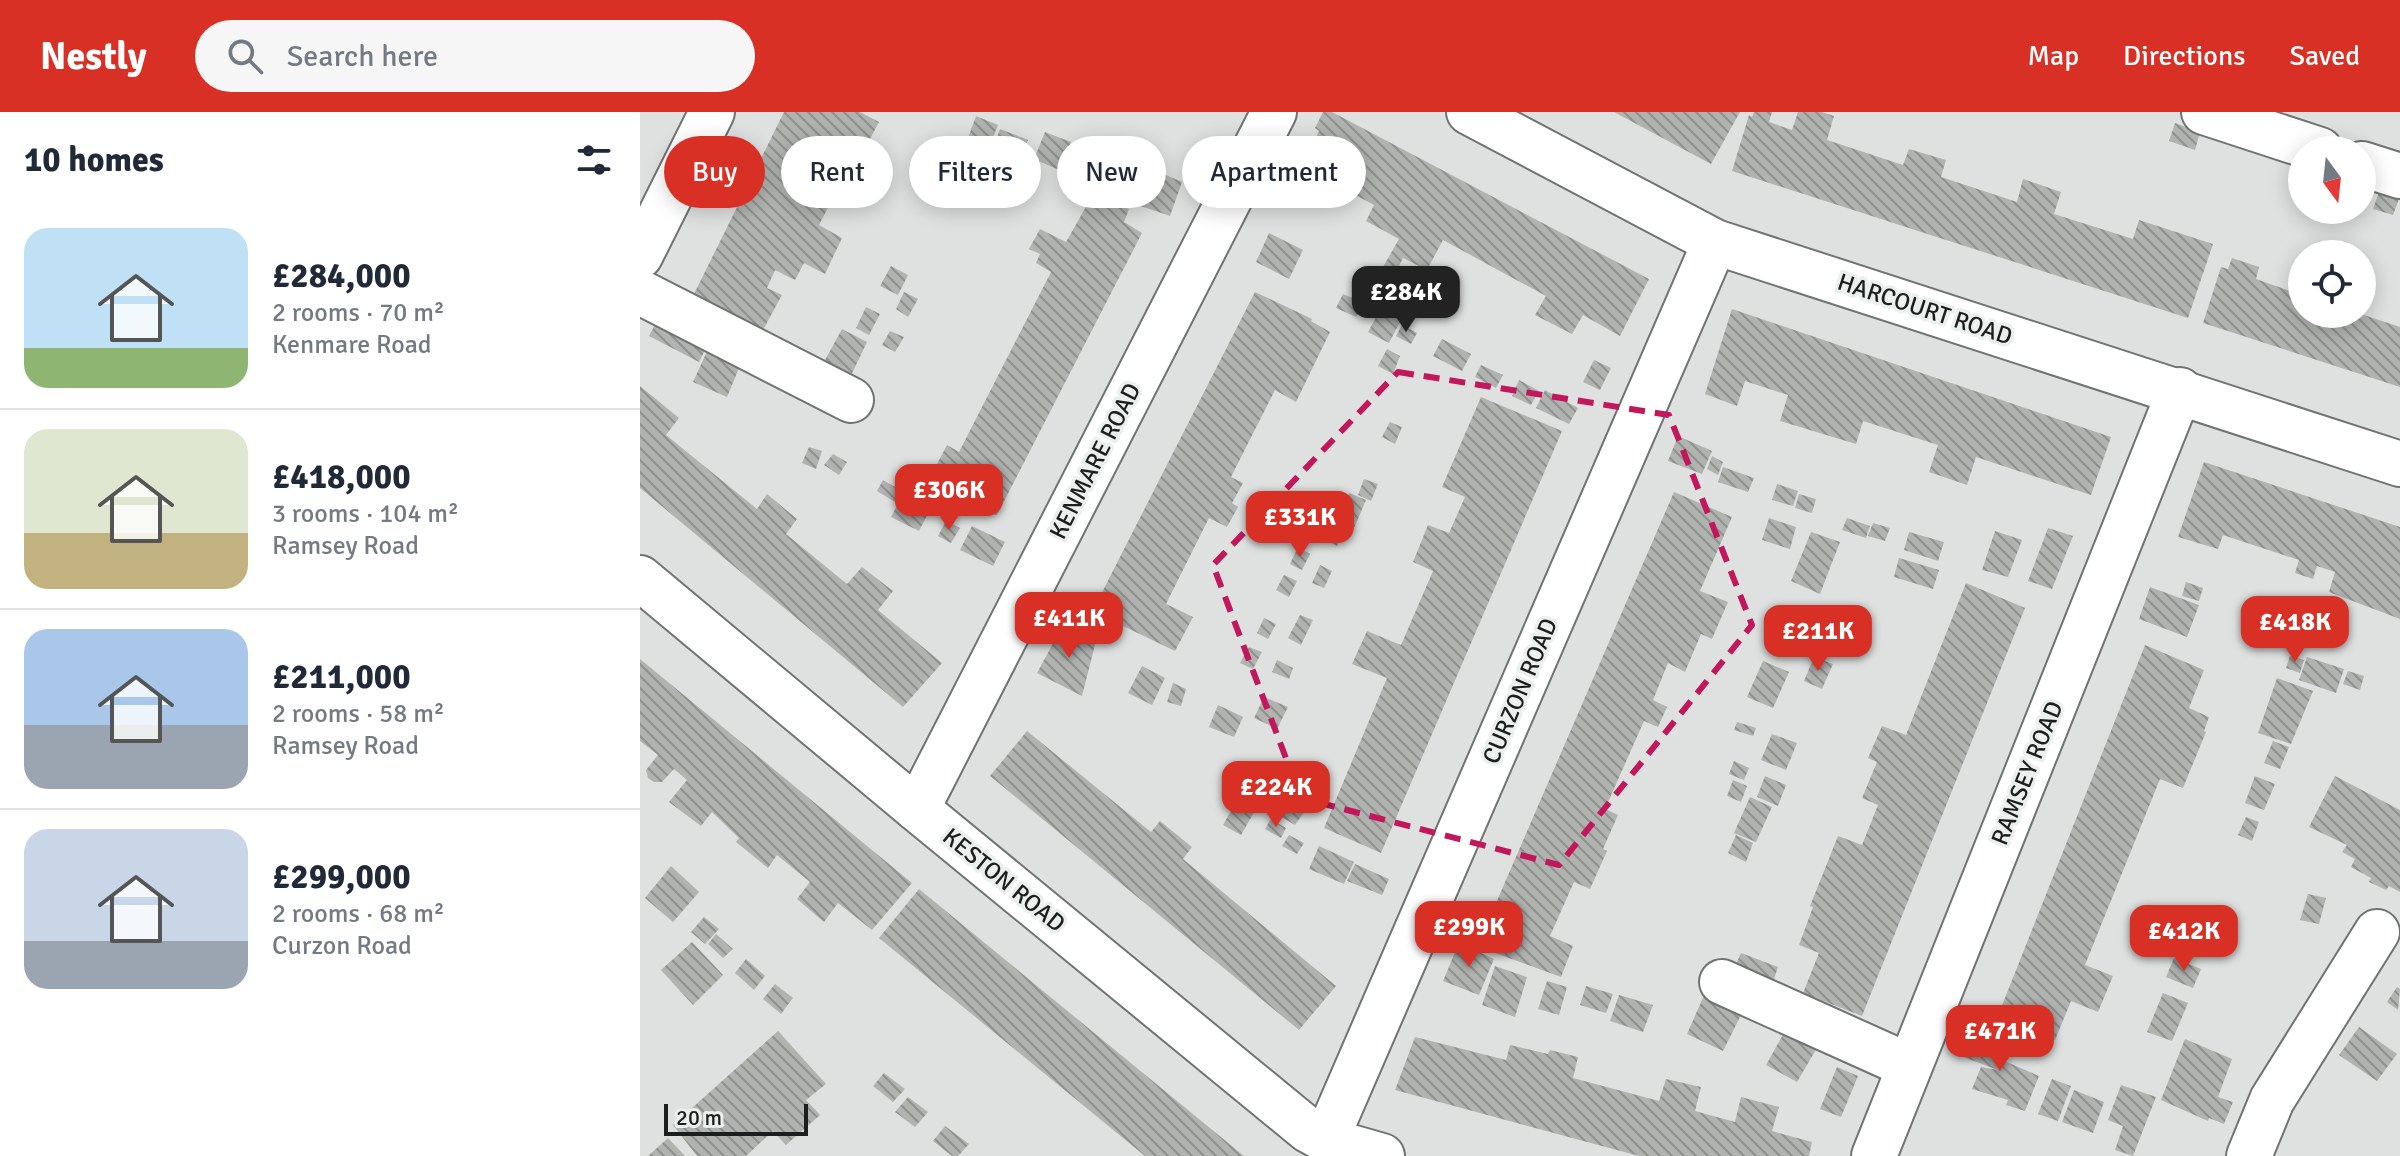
<!DOCTYPE html>
<meta charset="utf-8">
<style>
:root{--surface:#fff;--page:#f6f6f7;--text:#1f2937;--muted:#747a83;--line:#e0e1e3;--accent:#d93025}
body{margin:0;font-family:Signika,sans-serif;background:var(--page);color:var(--text);height:100vh;display:flex;flex-direction:column;font-size:30px;white-space:nowrap}
*{box-sizing:border-box;margin:0}
p{font-size:26px;color:var(--muted)}
.icon{flex:none;width:44px;height:44px;fill:none;stroke:currentColor;stroke-width:2;stroke-linecap:round;stroke-linejoin:round}
.map{position:relative;flex:1;overflow:hidden}
.side{display:flex;flex-direction:column;background:var(--surface);width:640px}
.side>*{flex:none}
.top-card{position:absolute;left:24px;top:24px;width:760px;height:72px;display:flex;gap:16px}
.needle{width:52px;rotate:165deg}
.controls{position:absolute;left:1648px;top:24px;display:grid;gap:16px}
.controls a{display:grid;place-items:center;width:88px;height:88px;border-radius:50%;background:var(--surface);box-shadow:0 4px 20px #0003;font-size:40px}
.scale{position:absolute;left:24px;bottom:20px;width:144px;box-sizing:border-box;padding-left:8px;border:4px solid #1d1e1e;border-top:0;font-size:22px;line-height:28px;white-space:nowrap;color:#1d1e1e;-webkit-text-stroke:6px #ebefed;paint-order:stroke}
.price{position:absolute;translate:-50% -68px;padding:0 18px;border-radius:16px;background:var(--accent);color:#fff;font-size:26px;line-height:52px;filter:drop-shadow(0 2px 4px #0008)}
.price::after{content:'';position:absolute;left:50%;top:48px;width:24px;height:18px;margin-left:-12px;background:inherit;clip-path:polygon(0 0,100% 0,50% 100%)}
.price.current{background:#222;color:#fff}
ul{padding:0;list-style:none}
li{display:flex;align-items:center;gap:24px;height:200px;padding:0 24px}
li+li{border-top:2px solid var(--line)}
li span{display:grid;place-items:center;flex:none;width:224px;height:160px;border-radius:24px;color:#555}
li>.icon{margin-inline-start:auto}
span .icon{width:96px;height:96px;fill:#fffc;stroke-width:1}
li b{font-size:34px}
h2{display:flex;justify-content:space-between;align-items:center;height:96px;padding:0 24px;font-size:34px}
.tag{padding:0 28px;border-radius:36px;background:var(--surface);box-shadow:0 4px 20px #0003;font-size:28px;line-height:72px}
.tag.current{background:var(--accent);color:#fff}
header{display:flex;align-items:center;gap:48px;box-sizing:border-box;height:112px;padding:0 40px;background:var(--accent);color:#fff}
header strong{font-size:38px}
nav{display:flex;gap:44px;margin-inline-start:auto;font-size:28px}
.search{width:560px;height:72px;background:var(--page);display:flex;align-items:center;gap:20px;box-sizing:border-box;padding:0 28px;border-radius:44px;color:var(--muted);font-size:30px}
main{display:flex;flex:1;min-height:0}
.map>svg:first-child{display:block}
</style>
<header>
<strong>Nestly</strong>
<div class="search"><svg class="icon" aria-label="search" viewBox="0 0 24 24"><circle cx="10" cy="10" r="6"/><path d="M15 15l6 6"/></svg>Search here</div>
<nav><a>Map</a><a>Directions</a><a>Saved</a></nav>
</header>
<main>
<section class="side">
<h2>10 homes<svg class="icon" aria-label="filters" viewBox="0 0 24 24"><path d="M4 7h16M4 17h16"/><circle cx="9" cy="7" r="2"/><circle cx="15" cy="17" r="2"/></svg></h2>
<ul>
<li><span style="background:linear-gradient(#bfe0f5 75%,#8fb573 0)"><svg class="icon" aria-label="home" viewBox="0 0 24 24"><path d="M3 11l9-7 9 7M6 9v11h12V9"/></svg></span><div><b>£284,000</b><p>2 rooms · 70 m²</p><p>Kenmare Road</p></div></li>
<li><span style="background:linear-gradient(#dfe7d0 65%,#c2b280 0)"><svg class="icon" aria-label="home" viewBox="0 0 24 24"><path d="M3 11l9-7 9 7M6 9v11h12V9"/></svg></span><div><b>£418,000</b><p>3 rooms · 104 m²</p><p>Ramsey Road</p></div></li>
<li><span style="background:linear-gradient(#a9c7e8 60%,#9aa5b1 0)"><svg class="icon" aria-label="home" viewBox="0 0 24 24"><path d="M3 11l9-7 9 7M6 9v11h12V9"/></svg></span><div><b>£211,000</b><p>2 rooms · 58 m²</p><p>Ramsey Road</p></div></li>
<li><span style="background:linear-gradient(#c9d6e8 70%,#9aa5b1 0)"><svg class="icon" aria-label="home" viewBox="0 0 24 24"><path d="M3 11l9-7 9 7M6 9v11h12V9"/></svg></span><div><b>£299,000</b><p>2 rooms · 68 m²</p><p>Curzon Road</p></div></li>
</ul>
</section>
<div class="map">
<svg width="1760" height="1044" viewBox="0 0 1760 1044">
<defs>
<pattern id="building-back-hatch" width="6" height="6" patternUnits="userSpaceOnUse" patternTransform="scale(2)"><rect width="6" height="6" fill="#b0b3b0"/><path d="M-1 5l2 2M0 0l6 6M5-1l2 2" fill="none" stroke="#8f918f"/></pattern>
</defs>
<rect width="100%" height="100%" fill="#dee1df"/>
<g fill="url(#building-back-hatch)">
<path d="M144 0H220L239 10 220 46 216 43 198 79 179 70 174 82 191 90 179 113 202 126 185 162 164 151 155 168 135 158 127 176 142 183 123 218 53 184Z"/>
<path d="M683 0H692L1009 167 980 224 943 203 932 222 895 203 906 184 803 128 787 158 763 146 755 162 743 155 759 127 726 109 734 93 699 74 692 88 655 69 679 19 675 16Z"/>
<path d="M974 0H1100L1071 52Z"/>
<path d="M1114 0H1132L1129 10 1152 18 1158 0H1182L1194 4 1187 28 1263 53 1269 37 1306 48 1301 65 1377 90 1383 67 1421 80 1414 102 1493 127 1499 108 1573 132 1548 206 1092 59 1109 3 1112 5Z"/>
<path d="M336 4 358 13 349 35 328 26Z"/>
<path d="M1535 11 1560 20 1555 38 1529 29Z"/>
<path d="M360 17 388 28 381 45 354 34Z"/>
<path d="M405 20 431 30 419 58 394 47Z"/>
<path d="M430 40 453 50 445 71 422 62Z"/>
<path d="M510 56 542 70 530 104 495 92Z"/>
<path d="M336 60 348 65 339 81 328 75Z"/>
<path d="M1739 80 1759 87 1753 103 1733 97Z"/>
<path d="M452 84 489 97 484 110 502 121 357 403 352 402 288 369 307 333 319 340 411 160 396 151 400 142 389 137 400 117 426 130Z"/>
<path d="M629 121 663 138 649 167 616 150Z"/>
<path d="M1592 146 1619 155 1616 167 1662 183V202H1721L1760 215V275L1563 211 1581 155 1588 157Z"/>
<path d="M251 154 268 163 258 183 240 174Z"/>
<path d="M264 180 278 187 268 205 256 197Z"/>
<path d="M615 180 672 207 671 209 690 220 656 290 635 278 591 365 603 371 592 391 598 395 587 415 569 406 526 492 553 505 535 539 456 501 454 496Z"/>
<path d="M703 182 724 191 716 205 696 196Z"/>
<path d="M226 195 240 202 229 223 216 216Z"/>
<path d="M741 196 762 206 749 231 728 220Z"/>
<path d="M1092 197 1471 325 1451 383 1336 345 1327 373 1289 360 1298 333 1223 309 1216 332 1140 309 1148 283 1105 269 1097 294 1065 282Z"/>
<path d="M23 198 72 224 59 250 9 224Z"/>
<path d="M762 213 777 221 771 232 756 224Z"/>
<path d="M202 217 227 230 206 274 179 259Z"/>
<path d="M250 219 264 225 255 240 242 233Z"/>
<path d="M802 227 831 242 822 259 793 244Z"/>
<path d="M69 235 102 249 87 285 53 270Z"/>
<path d="M747 237 760 244 753 262 738 254Z"/>
<path d="M954 248 971 256 960 278 943 270Z"/>
<path d="M841 253 863 263 856 276 835 265Z"/>
<path d="M879 268 899 279 891 293 872 284Z"/>
<path d="M0 274 39 306 26 323 117 397 127 382 157 407 146 422 207 472 222 455 253 479 238 498 302 551 263 595 0 376Z"/>
<path d="M905 278 938 296 929 312 896 296Z"/>
<path d="M841 285 922 319 741 741 684 716 747 566 712 552 727 519 761 533 793 459 773 450 788 413 809 421 825 385 802 375Z"/>
<path d="M750 310 762 315 755 332 742 325Z"/>
<path d="M1038 324 1072 339 1062 362 1028 349Z"/>
<path d="M169 335 182 339 176 357 162 351Z"/>
<path d="M193 342 207 350 199 363 184 353Z"/>
<path d="M1072 344 1083 350 1078 363 1067 357Z"/>
<path d="M1564 350 1760 415V507L1689 480 1695 460 1677 454 1673 467 1655 461 1659 448 1583 423 1578 437 1538 425Z"/>
<path d="M1083 355 1114 366 1108 380 1078 370Z"/>
<path d="M724 367 738 372 731 389 718 383Z"/>
<path d="M243 368 262 379 255 390 237 379Z"/>
<path d="M1137 372 1158 379 1153 394 1132 388Z"/>
<path d="M266 377 293 392 279 419 251 405Z"/>
<path d="M1034 380 1092 405 1060 479 1088 490 1072 527 1061 522 1045 560 1028 551 1013 588 1027 595 1018 615 1004 609 965 697 978 703 963 737 967 739 950 777 934 770 910 824 933 834 921 865 847 838 852 826 843 821Z"/>
<path d="M709 381 726 388 711 423 695 415Z"/>
<path d="M1159 382 1176 387 1172 401 1155 396Z"/>
<path d="M680 392 697 401 688 418 671 410Z"/>
<path d="M1129 406 1156 415 1150 437 1122 428Z"/>
<path d="M1207 406 1230 414 1226 426 1202 418Z"/>
<path d="M306 409 320 416 311 431 298 424Z"/>
<path d="M1233 411 1250 416 1245 429 1228 424Z"/>
<path d="M332 414 365 430 353 454 320 438Z"/>
<path d="M692 415 702 420 697 434 687 429Z"/>
<path d="M1408 416 1433 424 1412 477 1388 469Z"/>
<path d="M1355 419 1382 428 1368 465 1342 458Z"/>
<path d="M1171 420 1200 430 1180 482 1151 469Z"/>
<path d="M1269 420 1304 430 1298 449 1264 438Z"/>
<path d="M658 435 670 442 662 458 650 452Z"/>
<path d="M1259 446 1299 458 1293 477 1254 465Z"/>
<path d="M680 453 692 459 684 476 672 471Z"/>
<path d="M644 463 657 469 649 485 636 478Z"/>
<path d="M1546 470 1563 476 1559 489 1542 484Z"/>
<path d="M1326 471 1385 496 1222 904 1163 881 1179 841 1159 833 1173 795 1170 794 1198 724 1222 733 1238 693 1222 686 1237 650 1228 646 1242 614 1266 623Z"/>
<path d="M1510 475 1559 493 1547 525 1499 507Z"/>
<path d="M660 503 673 508 661 533 648 526Z"/>
<path d="M624 506 636 512 628 527 617 521Z"/>
<path d="M423 513 456 529 442 584 397 561Z"/>
<path d="M1145 515 1161 521 1154 537 1139 529Z"/>
<path d="M1505 533 1564 558 1549 596 1569 605 1564 619 1566 620 1543 676 1520 667 1445 853 1473 864 1458 900 1431 889 1415 928 1357 906Z"/>
<path d="M609 535 622 540 613 557 600 551Z"/>
<path d="M1650 544 1664 548 1660 561 1646 556Z"/>
<path d="M1174 545 1193 552 1182 577 1164 569Z"/>
<path d="M1667 545 1704 557 1696 581 1659 568Z"/>
<path d="M0 547 272 771 232 818 198 791 184 810 157 787 170 770 137 743 128 756 96 730 99 726 72 700 61 714 29 690 47 668 34 657 22 670H14L8 666 6 658 18 643 0 629Z"/>
<path d="M637 548 653 556 649 567 632 560Z"/>
<path d="M1123 549 1149 560 1133 596 1107 585Z"/>
<path d="M502 554 525 566 512 593 488 581Z"/>
<path d="M1708 559 1724 564 1720 578 1703 572Z"/>
<path d="M1637 566 1673 579 1651 632 1618 621Z"/>
<path d="M533 571 546 577 541 594 527 590Z"/>
<path d="M624 585 648 595 637 617 614 606Z"/>
<path d="M578 593 603 605 594 625 569 615Z"/>
<path d="M1097 610 1116 616 1113 624 1094 618Z"/>
<path d="M387 619 511 720 520 709 552 735 543 747 696 874 659 918 350 664Z"/>
<path d="M1132 622 1157 631 1146 658 1121 648Z"/>
<path d="M1633 629 1649 635 1640 657 1624 651Z"/>
<path d="M1094 649 1109 656 1104 668 1089 662Z"/>
<path d="M1125 664 1146 673 1138 694 1117 685Z"/>
<path d="M1615 664 1635 672 1624 698 1605 691Z"/>
<path d="M1695 664 1760 698V780L1749 774 1746 778 1729 770 1731 766 1711 755 1715 747 1702 740 1707 733 1669 715Z"/>
<path d="M1093 668 1107 674 1101 690 1087 684Z"/>
<path d="M636 677 667 696 655 713 624 695Z"/>
<path d="M1110 685 1132 695 1116 730 1094 721Z"/>
<path d="M598 686 616 697 601 723 583 713Z"/>
<path d="M1606 705 1619 710 1612 729 1598 723Z"/>
<path d="M631 707 646 716 641 726 625 717Z"/>
<path d="M649 723 664 731 657 742 642 734Z"/>
<path d="M1096 723 1113 731 1106 750 1088 741Z"/>
<path d="M679 734 714 750 704 772 669 757Z"/>
<path d="M715 752 749 767 742 783 707 769Z"/>
<path d="M31 754 59 780 33 810 5 786Z"/>
<path d="M279 777 604 1044H505L239 826Z"/>
<path d="M1668 782 1686 786 1679 812 1660 808Z"/>
<path d="M64 805 79 817 65 832 51 820Z"/>
<path d="M76 822 93 837 83 846 68 832Z"/>
<path d="M1543 824 1555 829 1549 846 1536 841Z"/>
<path d="M52 830 83 863 53 893 21 858Z"/>
<path d="M819 831 854 847 839 883 803 869Z"/>
<path d="M1101 841 1138 855 1131 876 1092 861Z"/>
<path d="M1534 846 1561 857 1553 876 1526 865Z"/>
<path d="M106 847 125 864 114 878 95 861Z"/>
<path d="M855 854 887 865 875 905 842 893Z"/>
<path d="M907 869 927 875 919 903 898 897Z"/>
<path d="M135 872 153 886 141 902 123 887Z"/>
<path d="M946 874 973 882 966 901 940 893Z"/>
<path d="M1757 875 1760 877 1758 898 1747 890Z"/>
<path d="M1066 879 1105 895 1083 939 1047 922Z"/>
<path d="M1523 881 1548 891 1532 929 1507 920Z"/>
<path d="M979 883 1013 893 1003 920 970 909Z"/>
<path d="M1149 912 1181 929 1157 970 1126 953Z"/>
<path d="M1719 915 1757 942 1737 969 1699 943Z"/>
<path d="M138 919 186 972 166 988 180 1003 146 1033 133 1019 106 1044H57L33 1013Z"/>
<path d="M1330 921 1366 935 1362 948 1399 964 1385 999 1366 993 1368 988 1332 977 1341 955 1358 958 1321 944Z"/>
<path d="M775 925 866 948 870 933 908 942 910 938 938 945 933 966 1019 989 1026 967 1061 975 1055 999 1095 1010 1101 985 1139 995 1132 1019 1172 1030 1169 1044H999L755 978Z"/>
<path d="M1545 927 1592 947 1578 985 1593 990 1584 1012 1569 1006 1568 1009 1521 988Z"/>
<path d="M1197 955 1218 964 1201 1005 1180 997Z"/>
<path d="M244 961 265 977 253 990 233 974Z"/>
<path d="M1412 967 1431 974 1418 1009 1398 1002Z"/>
<path d="M1481 973 1516 985 1493 1044 1475 1038 1483 1014 1468 1008Z"/>
<path d="M1434 978 1464 990 1453 1021 1422 1010Z"/>
<path d="M268 985 288 1000 275 1015 255 1000Z"/>
<path d="M305 1014 329 1032 318 1044H312L293 1029Z"/>
<path d="M28 1026 45 1044H8Z"/>
</g>
<g fill="none" stroke-linecap="round" stroke-linejoin="round">
<g stroke="#6f7371" stroke-width="48">
<g id="minor">
<path d="M829 0 1075 130 1760 352"/>
<path d="M1564 0 1680 38"/>
<path d="M1722 52 1760 64"/>
<path d="M0 144 72 0"/>
<path d="M0 180 211 288"/>
<path d="M0 466 277 697 668 1018 686 1028 742 1044"/>
<path d="M277 697 634 0"/>
<path d="M1082 870 1269 954"/>
<path d="M686 1028 1075 130"/>
<path d="M1234 1044 1540 278"/>
<path d="M1609 1044 1632 988 1737 820"/>
</g>
</g>
<use href="#minor" stroke="#fff" stroke-width="44"/>
</g>
<path fill="none" stroke="#c2185b" stroke-width="6" stroke-dasharray="16 10" stroke-linejoin="round" d="M758 260 1029 303 1112 513 919 753 661 686 573 453Z"/>
<g text-anchor="middle" stroke-width="7" stroke-linejoin="round" paint-order="stroke">
<g font-size="24" fill="#1d1e1e" stroke="#ebefed">
<text transform="translate(1285 197) rotate(18)" y="8">HARCOURT ROAD</text>
<text transform="translate(455 349) rotate(-63)" y="8">KENMARE ROAD</text>
<text transform="translate(880 579) rotate(-67)" y="8">CURZON ROAD</text>
<text transform="translate(1387 661) rotate(-68)" y="8">RAMSEY ROAD</text>
<text transform="translate(364 768) rotate(39)" y="8">KESTON ROAD</text>
</g>
</g>
</svg>
<div class="controls">
<a><svg class="needle" viewBox="-14 -14 28 28"><path d="M0-13l5 13h-10z" fill="#e53935"/><path d="M0 13l5-13h-10z" fill="#747a83"/></svg></a>
<a><svg class="icon" aria-label="locate" viewBox="0 0 24 24"><circle cx="12" cy="12" r="6"/><path d="M12 2v4M12 18v4M2 12h4M18 12h4"/></svg></a>
</div>
<div class="scale">20 m</div>
<b class="price current" style="left:766px;top:222px">£284K</b>
<b class="price" style="left:309px;top:420px">£306K</b>
<b class="price" style="left:660px;top:447px">£331K</b>
<b class="price" style="left:429px;top:548px">£411K</b>
<b class="price" style="left:1655px;top:552px">£418K</b>
<b class="price" style="left:1178px;top:561px">£211K</b>
<b class="price" style="left:636px;top:717px">£224K</b>
<b class="price" style="left:829px;top:857px">£299K</b>
<b class="price" style="left:1544px;top:861px">£412K</b>
<b class="price" style="left:1360px;top:961px">£471K</b>
<div class="top-card">
<a class="tag current">Buy</a>
<a class="tag">Rent</a>
<a class="tag">Filters</a>
<a class="tag">New</a>
<a class="tag">Apartment</a>
</div>
</div>
</main>
